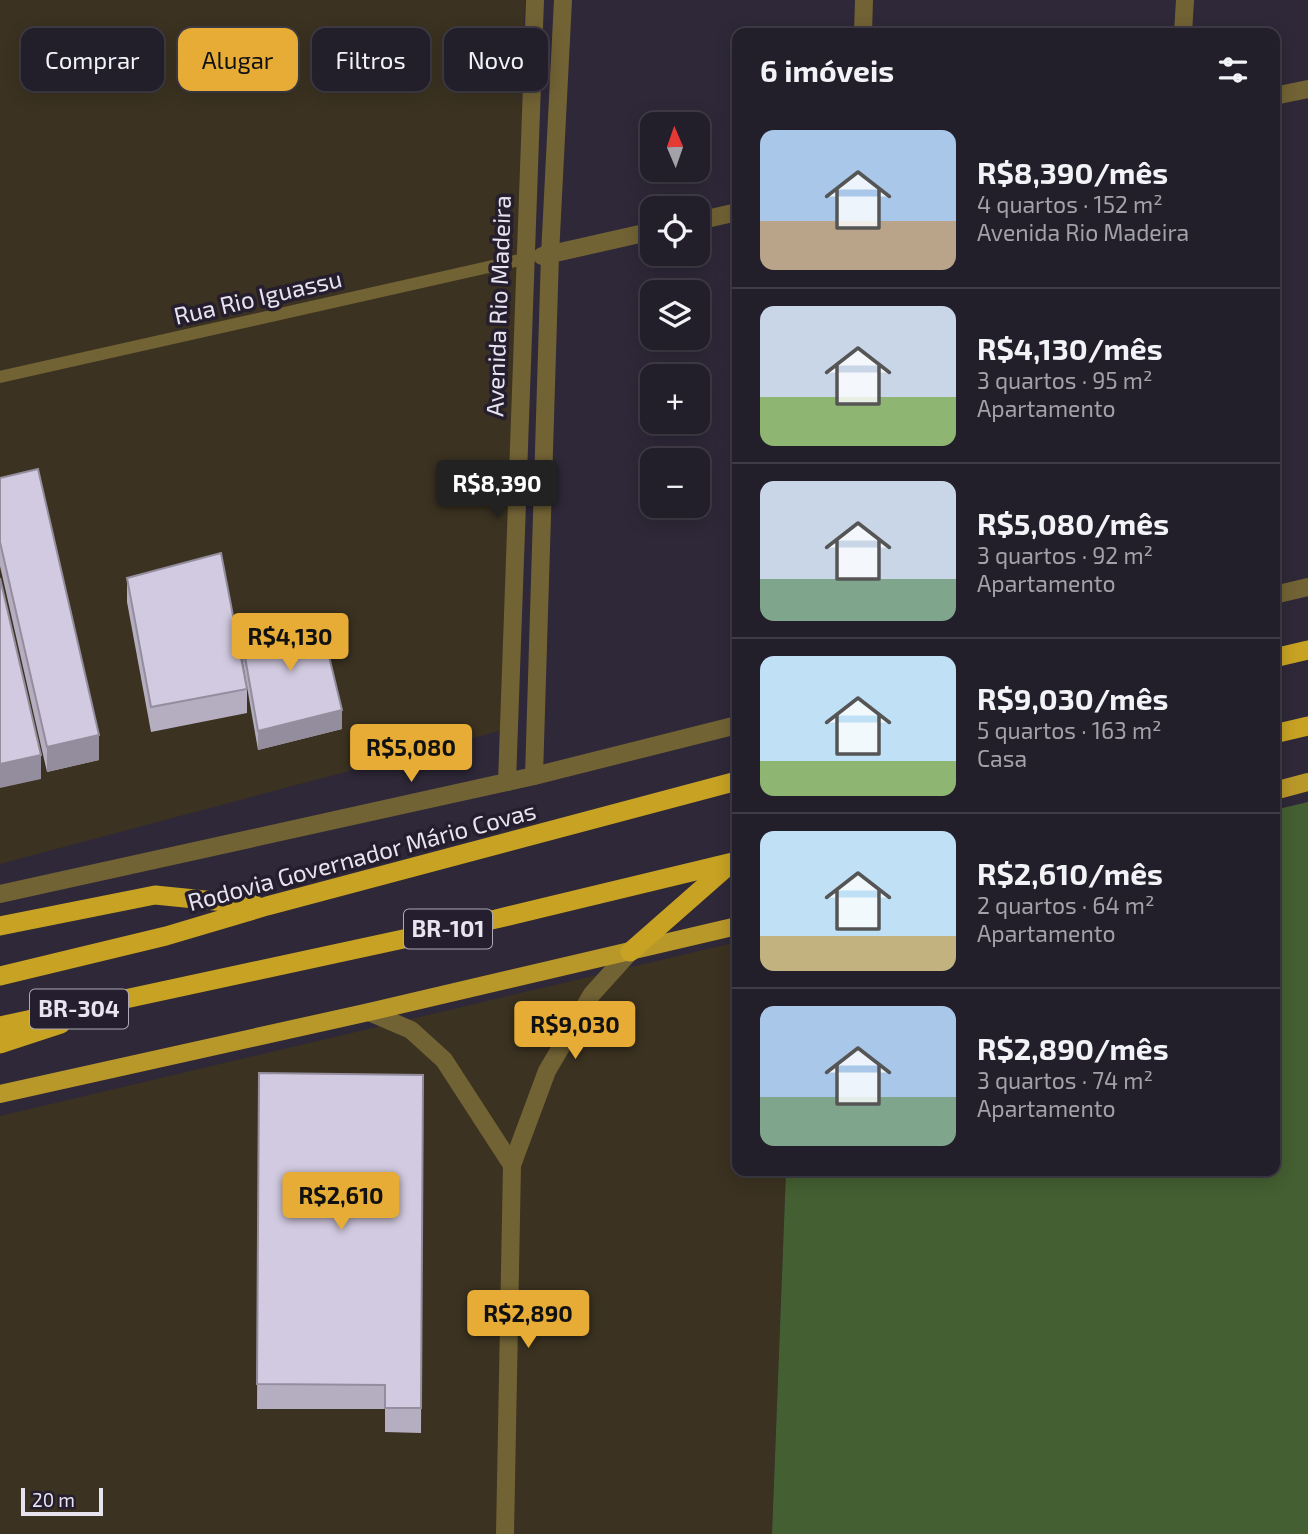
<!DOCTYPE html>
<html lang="pt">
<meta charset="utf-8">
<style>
:root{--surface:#221e2a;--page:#2a2732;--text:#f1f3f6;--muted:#a2a2a8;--line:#3f3c47;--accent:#e6ac36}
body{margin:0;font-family:"Exo 2",sans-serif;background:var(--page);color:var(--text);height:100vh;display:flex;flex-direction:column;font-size:26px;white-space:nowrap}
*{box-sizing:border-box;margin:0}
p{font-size:23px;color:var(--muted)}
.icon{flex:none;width:38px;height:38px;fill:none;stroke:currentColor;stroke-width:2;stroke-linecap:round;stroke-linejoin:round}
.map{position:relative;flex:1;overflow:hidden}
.drawer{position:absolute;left:732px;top:28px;width:548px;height:1148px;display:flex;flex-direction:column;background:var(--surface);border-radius:14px;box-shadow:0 4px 18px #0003,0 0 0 2px var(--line)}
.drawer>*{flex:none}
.hud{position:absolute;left:21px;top:28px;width:606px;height:63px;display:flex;gap:14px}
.needle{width:46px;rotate:358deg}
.controls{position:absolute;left:640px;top:112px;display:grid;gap:14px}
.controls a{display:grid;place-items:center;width:70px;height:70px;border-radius:14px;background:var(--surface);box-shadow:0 4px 18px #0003,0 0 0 2px var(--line);font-size:35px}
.scale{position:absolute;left:21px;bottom:18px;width:82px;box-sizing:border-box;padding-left:7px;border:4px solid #e8e4ef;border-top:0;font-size:19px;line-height:24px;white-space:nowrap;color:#e8e4ef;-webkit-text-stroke:5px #251e2e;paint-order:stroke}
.price{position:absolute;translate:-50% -60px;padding:0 16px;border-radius:7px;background:var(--accent);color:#111;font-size:23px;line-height:46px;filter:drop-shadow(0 2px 4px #0008)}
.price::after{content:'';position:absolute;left:50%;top:42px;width:21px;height:16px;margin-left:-10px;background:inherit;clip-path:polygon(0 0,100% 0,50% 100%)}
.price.selected{background:#222;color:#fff}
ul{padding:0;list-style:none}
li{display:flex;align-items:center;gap:21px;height:175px;padding:0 28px}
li+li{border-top:2px solid var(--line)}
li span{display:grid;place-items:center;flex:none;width:196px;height:140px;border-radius:14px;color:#555}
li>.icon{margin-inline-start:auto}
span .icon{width:84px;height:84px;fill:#fffc;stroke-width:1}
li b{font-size:30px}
h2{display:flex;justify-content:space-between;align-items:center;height:84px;padding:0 28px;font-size:30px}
.chip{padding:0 24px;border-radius:14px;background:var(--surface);box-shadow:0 4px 18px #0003,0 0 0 2px var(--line);font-size:24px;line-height:63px}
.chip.selected{background:var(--accent);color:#111}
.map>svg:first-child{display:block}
</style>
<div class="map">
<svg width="1308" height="1534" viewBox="0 0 1308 1534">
<rect width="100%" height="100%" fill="#2e2838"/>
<g fill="#3b3221">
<path d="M0 0H525L503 730 0 864Z"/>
<path d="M737 942V1171H786L772 1534H0V1116Z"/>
</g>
<path fill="#445f31" d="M1308 802V1534H772L786 1171H1274V810Z"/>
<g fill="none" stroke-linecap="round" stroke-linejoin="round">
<path stroke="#726335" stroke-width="12" d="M0 377 524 259"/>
<g stroke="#726335" stroke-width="18">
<path d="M863 33 864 0"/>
<path d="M1183 33 1185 0"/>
<path d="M1274 96 1308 89"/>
<path d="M698 221 737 212"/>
<path d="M542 256 653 231"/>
<path d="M1274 595 1308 587"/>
<path d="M534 776 550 255 563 0"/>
<path d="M507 782 535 0"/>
<path d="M0 894 534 776 737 725"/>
<path d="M369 1012 411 1030 444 1060 512 1165"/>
<path d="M505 1534 512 1165 547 1071 592 994 630 952"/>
</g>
<g stroke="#b9982a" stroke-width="18">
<path d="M1274 791 1308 782"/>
<path d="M0 1094 369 1012 737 926"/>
</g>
<g stroke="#c7a223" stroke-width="19">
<path d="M1274 658 1308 650"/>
<path d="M1274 734 1308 726"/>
<path d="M0 926 155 895 255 905"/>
<path d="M630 952 729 865"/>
<path d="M0 976 166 936 267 906 737 781"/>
<path d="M0 1026 496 919 737 861"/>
<path d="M0 1044 61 1024"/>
</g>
</g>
<g fill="#b5aec1">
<path d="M0 478 99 760 47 772 0 566Z"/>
<path d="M127 578 247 689V713L151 732 127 602Z"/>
<path d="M241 634 342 729 258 750 241 652Z"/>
<path d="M259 1073 423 1075 421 1433 385 1432V1409H257Z"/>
</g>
<g fill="#938d9d">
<path d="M342 710V729L258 750V731Z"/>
<path d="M99 735V760L47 772V747Z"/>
<path d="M41 755V779L0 788V764Z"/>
</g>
<g fill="#d2cae0" stroke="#938d9d" stroke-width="2">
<path d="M38 469 99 735 47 747 0 542V478Z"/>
<path d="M221 553 247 689 151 707 127 578Z"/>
<path d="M0 578 41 755 0 764Z"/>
<path d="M319 615 342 710 258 731 241 634Z"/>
<path d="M259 1073 423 1075 421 1408H385V1385L257 1384Z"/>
</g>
<g text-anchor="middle" stroke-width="7" stroke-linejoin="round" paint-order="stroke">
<g fill="#251e2e" stroke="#aea9b5" stroke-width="2">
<rect x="404" y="909.5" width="88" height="39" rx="5"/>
<rect x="30" y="989.5" width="98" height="39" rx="5"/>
</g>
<g font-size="23" font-weight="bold" fill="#e8e4ef">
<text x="448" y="937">BR-101</text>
<text x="79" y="1017">BR-304</text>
</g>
<g font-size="24" fill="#e8e4ef" stroke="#251e2e">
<text transform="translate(258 298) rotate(-13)" y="8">Rua Rio Iguassu</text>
<text transform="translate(499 306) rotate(-88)" y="8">Avenida Rio Madeira</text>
<text transform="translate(362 857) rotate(-15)" y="8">Rodovia Governador Mário Covas</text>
</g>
</g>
</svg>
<div class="controls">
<a><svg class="needle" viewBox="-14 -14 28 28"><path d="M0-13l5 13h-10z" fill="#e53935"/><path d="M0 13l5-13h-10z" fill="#a2a2a8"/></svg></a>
<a><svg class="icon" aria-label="locate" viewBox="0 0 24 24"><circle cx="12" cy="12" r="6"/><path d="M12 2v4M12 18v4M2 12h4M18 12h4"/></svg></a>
<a><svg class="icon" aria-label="layers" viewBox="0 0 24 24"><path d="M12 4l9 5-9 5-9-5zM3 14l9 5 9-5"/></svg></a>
<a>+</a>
<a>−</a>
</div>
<div class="scale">20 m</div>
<b class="price selected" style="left:497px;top:520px">R$8,390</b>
<b class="price" style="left:290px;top:673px">R$4,130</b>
<b class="price" style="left:411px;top:784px">R$5,080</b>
<b class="price" style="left:575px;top:1061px">R$9,030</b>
<b class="price" style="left:341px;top:1232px">R$2,610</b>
<b class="price" style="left:528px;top:1350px">R$2,890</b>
<div class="hud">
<a class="chip">Comprar</a>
<a class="chip selected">Alugar</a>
<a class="chip">Filtros</a>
<a class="chip">Novo</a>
</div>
<section class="drawer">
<h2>6 imóveis<svg class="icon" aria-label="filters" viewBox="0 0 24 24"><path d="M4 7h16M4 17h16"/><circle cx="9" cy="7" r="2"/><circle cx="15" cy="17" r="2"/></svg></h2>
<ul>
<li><span style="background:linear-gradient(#a9c7e8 65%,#b9a48a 0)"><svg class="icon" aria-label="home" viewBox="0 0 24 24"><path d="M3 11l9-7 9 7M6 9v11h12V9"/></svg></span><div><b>R$8,390/mês</b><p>4 quartos · 152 m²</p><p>Avenida Rio Madeira</p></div></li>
<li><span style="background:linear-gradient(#c9d6e8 65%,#8fb573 0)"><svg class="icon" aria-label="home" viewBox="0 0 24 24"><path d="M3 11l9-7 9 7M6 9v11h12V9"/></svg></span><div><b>R$4,130/mês</b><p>3 quartos · 95 m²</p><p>Apartamento</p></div></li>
<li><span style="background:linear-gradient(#c9d6e8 70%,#7fa58c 0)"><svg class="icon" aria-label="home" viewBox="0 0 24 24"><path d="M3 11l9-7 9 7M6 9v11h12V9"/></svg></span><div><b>R$5,080/mês</b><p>3 quartos · 92 m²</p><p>Apartamento</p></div></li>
<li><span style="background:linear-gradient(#bfe0f5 75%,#8fb573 0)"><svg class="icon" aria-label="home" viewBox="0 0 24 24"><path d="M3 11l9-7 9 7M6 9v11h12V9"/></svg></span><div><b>R$9,030/mês</b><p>5 quartos · 163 m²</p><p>Casa</p></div></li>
<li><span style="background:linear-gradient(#bfe0f5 75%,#c2b280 0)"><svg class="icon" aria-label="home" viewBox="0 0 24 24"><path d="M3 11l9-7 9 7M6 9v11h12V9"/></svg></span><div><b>R$2,610/mês</b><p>2 quartos · 64 m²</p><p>Apartamento</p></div></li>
<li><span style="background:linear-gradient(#a9c7e8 65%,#7fa58c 0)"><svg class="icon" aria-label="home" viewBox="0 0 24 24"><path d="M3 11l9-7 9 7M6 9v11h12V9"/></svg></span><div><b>R$2,890/mês</b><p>3 quartos · 74 m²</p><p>Apartamento</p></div></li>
</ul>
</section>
</div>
